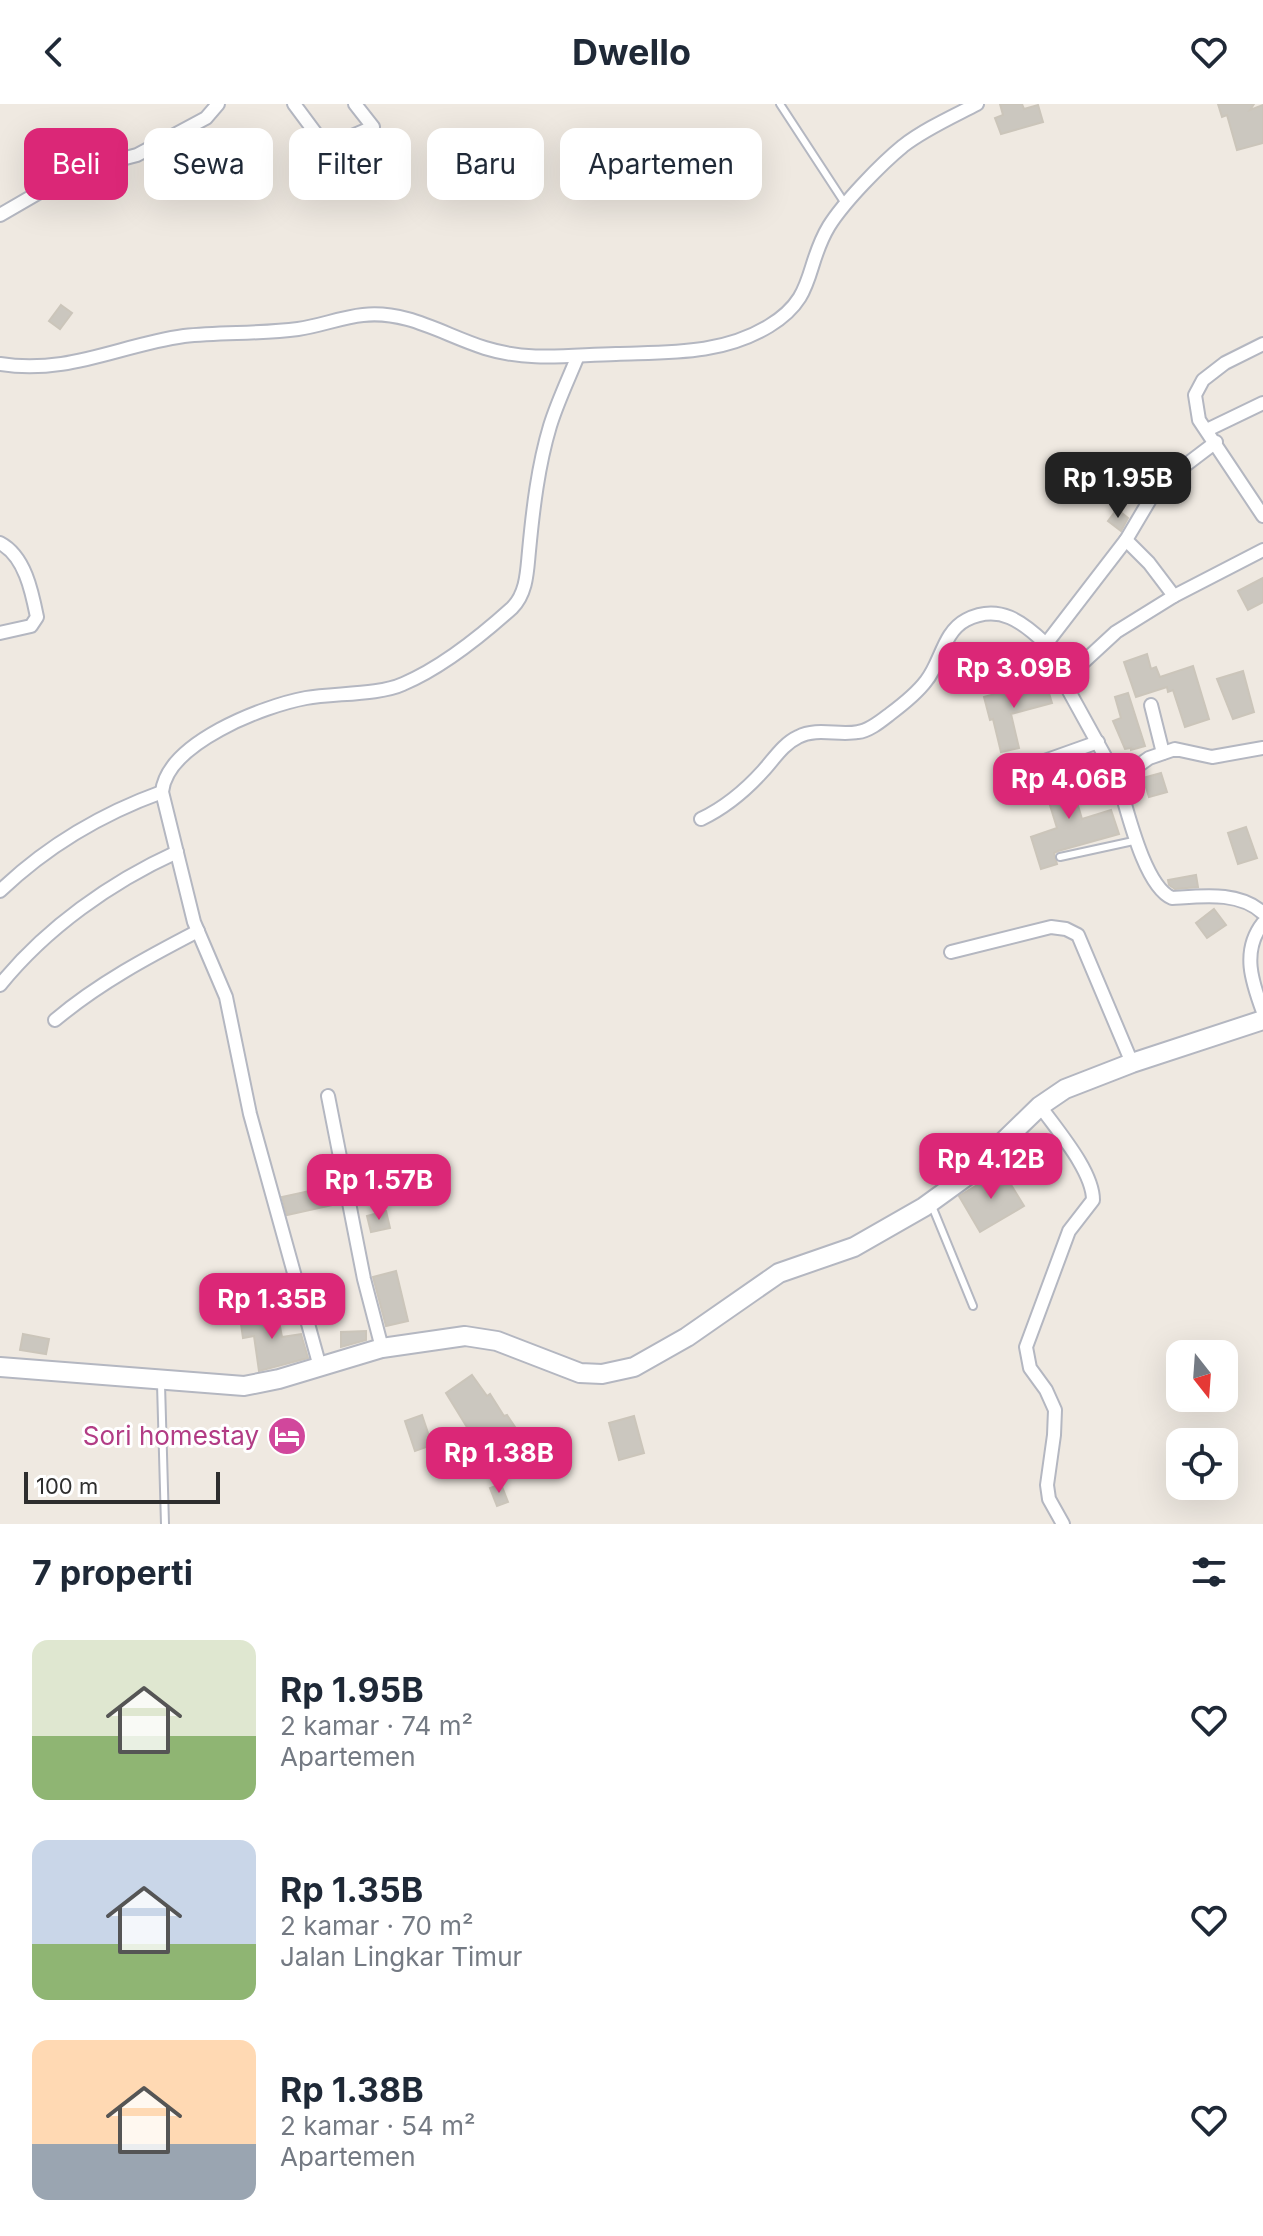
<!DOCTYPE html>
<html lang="id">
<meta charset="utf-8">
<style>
:root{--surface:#fff;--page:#f6f6f7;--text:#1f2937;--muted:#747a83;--accent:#db2777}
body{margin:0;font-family:Inter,sans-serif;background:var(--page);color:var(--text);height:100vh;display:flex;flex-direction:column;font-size:30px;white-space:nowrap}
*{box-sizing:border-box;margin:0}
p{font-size:26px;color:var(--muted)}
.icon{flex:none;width:44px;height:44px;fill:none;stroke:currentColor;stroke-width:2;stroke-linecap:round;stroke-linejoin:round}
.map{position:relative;height:1420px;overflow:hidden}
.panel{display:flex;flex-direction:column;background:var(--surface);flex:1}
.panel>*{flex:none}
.top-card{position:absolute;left:24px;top:24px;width:800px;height:72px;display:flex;gap:16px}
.needle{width:52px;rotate:163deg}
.buttons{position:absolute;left:1166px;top:1236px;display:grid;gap:16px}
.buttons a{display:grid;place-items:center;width:72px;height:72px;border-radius:16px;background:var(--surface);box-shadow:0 8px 32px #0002;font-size:40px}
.scale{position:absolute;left:24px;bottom:20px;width:196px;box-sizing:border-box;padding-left:8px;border:4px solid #2e2e2e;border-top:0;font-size:22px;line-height:28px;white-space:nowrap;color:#2e2e2e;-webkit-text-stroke:6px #fff;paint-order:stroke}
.price{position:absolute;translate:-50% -68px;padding:0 18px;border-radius:16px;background:var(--accent);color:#fff;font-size:26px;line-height:52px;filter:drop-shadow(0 2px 4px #0008)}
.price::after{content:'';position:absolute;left:50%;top:48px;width:24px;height:18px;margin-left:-12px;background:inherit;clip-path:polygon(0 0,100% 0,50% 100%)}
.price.selected{background:#222;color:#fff}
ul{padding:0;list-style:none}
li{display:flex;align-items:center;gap:24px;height:200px;padding:0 32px}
li span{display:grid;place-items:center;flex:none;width:224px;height:160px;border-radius:16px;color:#555}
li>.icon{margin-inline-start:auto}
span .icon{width:96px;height:96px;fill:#fffc;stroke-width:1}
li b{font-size:34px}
h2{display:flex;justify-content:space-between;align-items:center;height:96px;padding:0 32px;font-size:34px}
.tag{padding:0 28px;border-radius:16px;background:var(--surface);box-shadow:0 8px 32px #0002;font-size:28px;line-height:72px}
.tag.selected{background:var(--accent);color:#fff}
header{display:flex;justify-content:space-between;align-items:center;height:104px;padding:0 32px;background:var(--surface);font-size:36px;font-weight:700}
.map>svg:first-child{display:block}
</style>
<header><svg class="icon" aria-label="back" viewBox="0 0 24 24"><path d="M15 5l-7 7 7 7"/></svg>Dwello<svg class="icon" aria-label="heart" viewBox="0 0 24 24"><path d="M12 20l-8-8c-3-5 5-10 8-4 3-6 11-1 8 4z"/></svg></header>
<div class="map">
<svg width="1263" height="1420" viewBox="0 0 1263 1420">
<rect width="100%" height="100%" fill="#efe9e1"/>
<g fill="#cbc7bf" stroke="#cbc5ba" stroke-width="2">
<path d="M1000 0H1022L1024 5 1038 1 1043 18 1001 30 995 14 1003 11Z"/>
<path d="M1218 0H1254L1250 6 1263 1V39L1237 46 1227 11 1222 13Z"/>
<path d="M61 201 72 209 60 225 49 217Z"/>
<path d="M1117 405 1128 414 1121 427 1108 417Z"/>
<path d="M1263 474V498L1248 506 1238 487Z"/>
<path d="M1147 550 1151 565 1156 563 1160 573 1193 562 1209 615 1185 623 1173 586 1168 588 1167 583 1136 593 1124 558Z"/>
<path d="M1243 567 1254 608 1233 615 1217 575Z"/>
<path d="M1045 576 1052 599 1011 610 1019 644 1001 648 993 615 990 616 984 593Z"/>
<path d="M1128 589 1145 642 1131 646V644L1125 645 1113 617 1121 614 1115 593Z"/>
<path d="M1067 665 1082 715 1111 706 1119 730 1058 747 1054 749 1057 760 1041 765 1031 733 1057 724 1041 672Z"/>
<path d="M1161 669 1167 688 1149 693 1143 674Z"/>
<path d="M1246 723 1257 754 1238 760 1228 729Z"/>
<path d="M1196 771 1198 783 1175 785 1169 781 1168 776Z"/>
<path d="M1214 805 1226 821 1207 834 1196 819Z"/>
<path d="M1002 1066 1024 1102 980 1128 959 1092Z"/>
<path d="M333 1082 337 1100 287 1111 282 1093Z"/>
<path d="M386 1107 390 1124 371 1128 367 1112Z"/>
<path d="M396 1167 408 1217 386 1222 373 1173Z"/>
<path d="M277 1207 282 1233 301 1230 308 1254 259 1267 254 1232 243 1234 240 1213Z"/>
<path d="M366 1227V1236L341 1243V1228Z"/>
<path d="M23 1230 49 1235 46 1250 20 1246Z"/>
<path d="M472 1271 487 1292 490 1290 504 1312 507 1311 517 1326 488 1343 476 1324 470 1328 446 1289Z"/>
<path d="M422 1311 432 1341 415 1347 405 1317Z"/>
<path d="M634 1312 644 1349 619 1356 609 1319Z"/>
<path d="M501 1380 508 1398 497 1402 490 1384Z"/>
</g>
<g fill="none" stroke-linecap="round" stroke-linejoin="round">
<g stroke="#b4b7c1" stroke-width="10">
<g id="lane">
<path d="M780 0 846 101"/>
<path d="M1060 753 1138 736"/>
<path d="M932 1102 973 1202"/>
<path d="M161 1280 165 1420"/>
</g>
</g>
<g stroke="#b4b7c1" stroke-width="16">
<g id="street">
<path d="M294 0 326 43 373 23 355 0"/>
<path d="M0 111 76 67 137 51 206 14 218 0"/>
<path d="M1263 240 1225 259 1203 276 1195 291 1199 316 1263 412"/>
<path d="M0 260C67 271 120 241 184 232 222 228 261 230 298 225 320 222 342 213 363 211 407 206 444 231 485 244 530 258 570 251 616 250 669 248 721 251 769 222 817 193 804 163 829 122 844 98 881 60 903 42 925 25 952 13 977 0"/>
<path d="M1207 326 1263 299"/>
<path d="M1126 436 1149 459 1174 492 1263 446"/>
<path d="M0 439C25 452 32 488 37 513L31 522 0 529"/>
<path d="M1064 576 1116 528 1174 492"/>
<path d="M1151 601 1163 649"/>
<path d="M1263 644 1212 653 1175 645 1149 654 1118 676C1127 705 1144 782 1172 794 1203 792 1239 787 1263 809"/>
<path d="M1025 664 1098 638"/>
<path d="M1118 676 1048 549 1046 540 1126 436 1158 382 1216 338"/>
<path d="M701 715C726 703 744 688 763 667 774 655 783 640 798 633 817 623 839 632 858 628 869 627 881 617 890 610 902 601 917 589 926 577 941 559 943 528 966 516 999 499 1023 518 1046 540"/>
<path d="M0 787C47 742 101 710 162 688"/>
<path d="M1263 819C1241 847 1252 878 1263 908"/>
<path d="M951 848 1051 823 1066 825 1078 831 1132 959"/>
<path d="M0 881C46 824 111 778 177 748"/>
<path d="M55 916C99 879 148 853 198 827"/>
<path d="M328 992 364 1175 382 1244"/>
<path d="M1040 1002C1057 1026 1093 1067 1093 1096L1069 1127 1026 1243 1030 1264 1046 1286 1055 1306 1054 1331 1047 1381 1049 1395 1063 1420"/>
<path d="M320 1263 250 1010 226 893 194 818 162 688C167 639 263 602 306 594 334 589 379 591 403 580 441 564 481 532 512 504 527 489 527 467 529 447 533 405 538 362 550 322 557 299 568 276 577 254"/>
</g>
</g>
<g stroke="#b4b7c1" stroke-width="22">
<path id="secondary" d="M0 1263 244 1282 279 1275 382 1244 465 1232 497 1237 580 1269 602 1270 634 1263 687 1233 779 1169 854 1143 924 1103 971 1069 1040 1002 1065 985 1132 959 1263 916"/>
</g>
<use href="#lane" stroke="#fff" stroke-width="6"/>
<use href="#street" stroke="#fff" stroke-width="12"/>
<use href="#secondary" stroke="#fff" stroke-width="18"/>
</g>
<defs>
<g id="hotel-disc" transform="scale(2)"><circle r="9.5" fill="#d1479c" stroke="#fff"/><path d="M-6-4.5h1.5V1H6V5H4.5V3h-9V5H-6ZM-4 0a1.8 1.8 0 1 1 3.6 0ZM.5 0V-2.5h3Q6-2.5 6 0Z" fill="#fff"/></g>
</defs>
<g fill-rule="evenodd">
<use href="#hotel-disc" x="287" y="1332"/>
</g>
<g text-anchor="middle" stroke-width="6" stroke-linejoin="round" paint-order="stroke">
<g font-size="26" fill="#b23c85" stroke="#fff" text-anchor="end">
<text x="259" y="1341">Sori homestay</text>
</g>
</g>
</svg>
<div class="buttons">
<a><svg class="needle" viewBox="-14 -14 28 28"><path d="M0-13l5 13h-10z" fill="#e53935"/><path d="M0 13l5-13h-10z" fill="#747a83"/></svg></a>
<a><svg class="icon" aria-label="locate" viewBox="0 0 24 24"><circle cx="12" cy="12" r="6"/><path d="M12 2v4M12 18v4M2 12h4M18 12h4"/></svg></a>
</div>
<div class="scale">100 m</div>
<b class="price selected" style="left:1118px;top:416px">Rp 1.95B</b>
<b class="price" style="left:1014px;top:606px">Rp 3.09B</b>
<b class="price" style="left:1069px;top:717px">Rp 4.06B</b>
<b class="price" style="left:991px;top:1097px">Rp 4.12B</b>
<b class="price" style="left:379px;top:1118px">Rp 1.57B</b>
<b class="price" style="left:272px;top:1237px">Rp 1.35B</b>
<b class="price" style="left:499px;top:1391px">Rp 1.38B</b>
<div class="top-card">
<a class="tag selected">Beli</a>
<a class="tag">Sewa</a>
<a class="tag">Filter</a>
<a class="tag">Baru</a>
<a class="tag">Apartemen</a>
</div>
</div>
<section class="panel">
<h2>7 properti<svg class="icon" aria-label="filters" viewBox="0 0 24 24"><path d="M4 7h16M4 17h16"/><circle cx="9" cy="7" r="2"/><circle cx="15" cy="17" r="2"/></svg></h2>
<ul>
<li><span style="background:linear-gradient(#dfe7d0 60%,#8fb573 0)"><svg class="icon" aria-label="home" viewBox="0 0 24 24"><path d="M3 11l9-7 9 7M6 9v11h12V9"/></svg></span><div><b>Rp 1.95B</b><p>2 kamar · 74 m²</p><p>Apartemen</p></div><svg class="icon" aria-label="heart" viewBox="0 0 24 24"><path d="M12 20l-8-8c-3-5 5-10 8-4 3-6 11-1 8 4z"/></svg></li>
<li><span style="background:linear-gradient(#c9d6e8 65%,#8fb573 0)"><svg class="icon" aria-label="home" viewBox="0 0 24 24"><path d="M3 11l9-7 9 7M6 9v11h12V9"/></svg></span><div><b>Rp 1.35B</b><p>2 kamar · 70 m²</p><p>Jalan Lingkar Timur</p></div><svg class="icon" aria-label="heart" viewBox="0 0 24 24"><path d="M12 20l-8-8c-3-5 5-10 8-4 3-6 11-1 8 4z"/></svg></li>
<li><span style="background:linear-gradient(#ffd9b3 65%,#9aa5b1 0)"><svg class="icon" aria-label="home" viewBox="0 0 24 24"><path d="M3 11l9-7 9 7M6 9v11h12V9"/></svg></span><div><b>Rp 1.38B</b><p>2 kamar · 54 m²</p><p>Apartemen</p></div><svg class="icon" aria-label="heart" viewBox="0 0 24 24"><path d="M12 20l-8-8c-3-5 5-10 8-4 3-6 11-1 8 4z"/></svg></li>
</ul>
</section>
